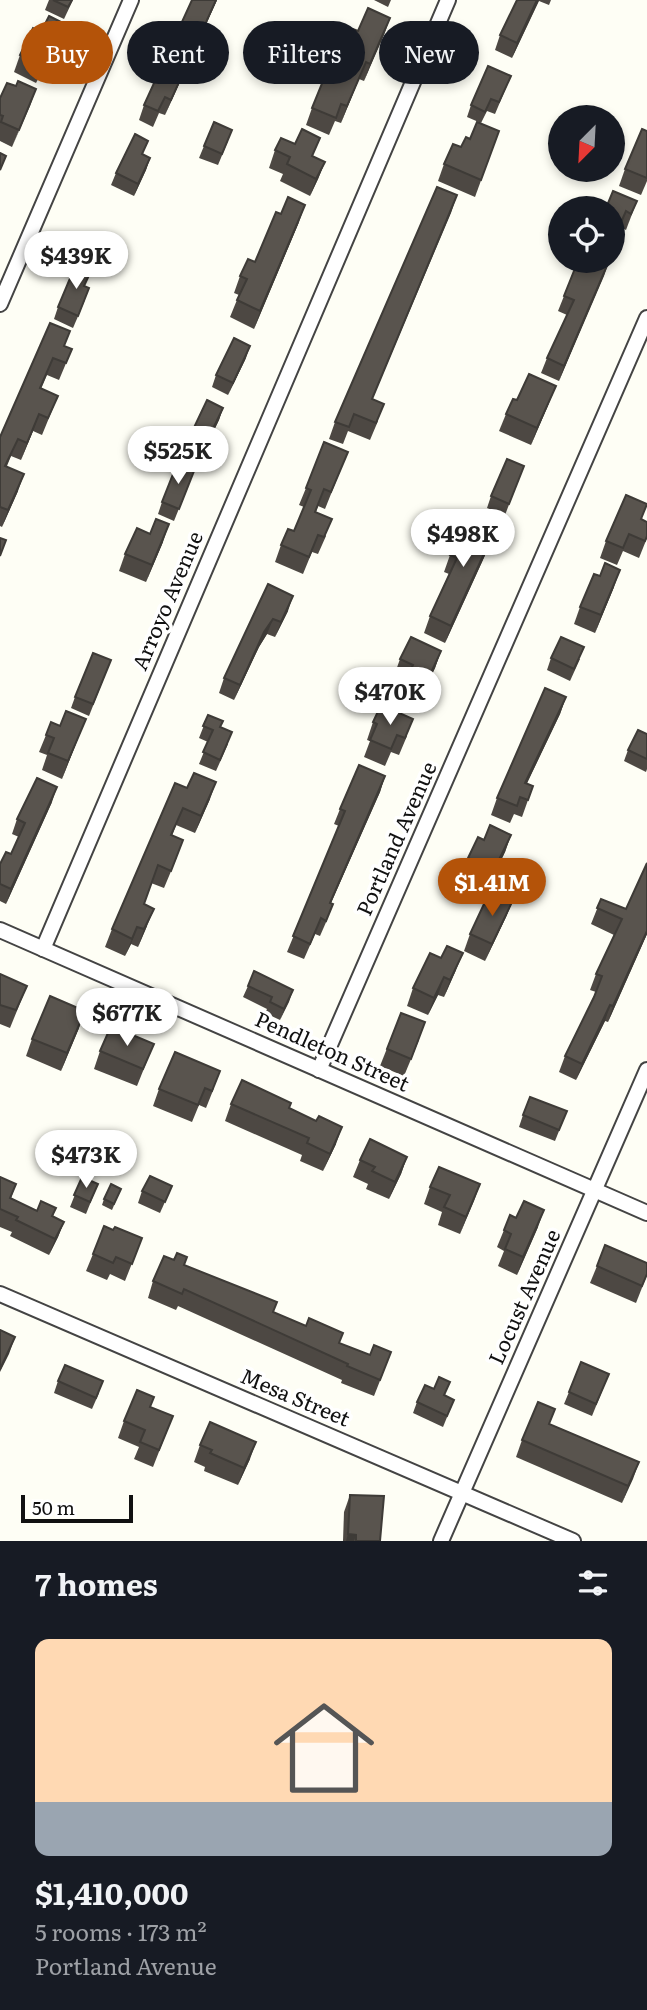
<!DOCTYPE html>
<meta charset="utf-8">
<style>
:root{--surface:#171b24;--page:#20242c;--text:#f1f3f6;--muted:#9ea1a6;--line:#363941;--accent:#b45309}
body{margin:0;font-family:Literata,serif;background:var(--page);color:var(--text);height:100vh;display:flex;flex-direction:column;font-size:26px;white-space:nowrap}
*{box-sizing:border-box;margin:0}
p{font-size:23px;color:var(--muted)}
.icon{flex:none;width:38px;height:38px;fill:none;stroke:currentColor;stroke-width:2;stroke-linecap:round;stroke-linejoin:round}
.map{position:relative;height:1541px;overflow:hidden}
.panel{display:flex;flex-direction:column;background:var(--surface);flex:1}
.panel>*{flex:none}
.hud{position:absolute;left:21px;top:21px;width:606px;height:63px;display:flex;gap:14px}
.needle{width:46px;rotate:204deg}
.tools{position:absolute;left:548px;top:105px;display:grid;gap:14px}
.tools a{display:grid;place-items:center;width:77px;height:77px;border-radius:50%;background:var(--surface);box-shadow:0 4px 10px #0003;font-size:35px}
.scale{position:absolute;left:21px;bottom:18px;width:112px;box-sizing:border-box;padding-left:7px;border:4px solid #111;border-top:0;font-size:19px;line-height:24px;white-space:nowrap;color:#111;-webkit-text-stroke:5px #fff;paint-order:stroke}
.price{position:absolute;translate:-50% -60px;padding:0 16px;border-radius:24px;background:#fff;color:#222;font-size:23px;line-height:46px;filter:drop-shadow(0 2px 4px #0008)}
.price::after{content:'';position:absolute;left:50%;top:42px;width:21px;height:16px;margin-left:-10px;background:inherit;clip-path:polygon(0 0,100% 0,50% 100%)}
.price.active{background:var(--accent);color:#fff}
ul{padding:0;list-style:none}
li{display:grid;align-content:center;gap:14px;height:371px;padding:0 35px}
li+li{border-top:2px solid var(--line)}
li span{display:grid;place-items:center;height:217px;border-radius:14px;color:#555}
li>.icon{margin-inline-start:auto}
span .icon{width:126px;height:126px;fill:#fffc;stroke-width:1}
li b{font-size:30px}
h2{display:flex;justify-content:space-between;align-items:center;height:84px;padding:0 35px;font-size:30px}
.tag{padding:0 24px;border-radius:32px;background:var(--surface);box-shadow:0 4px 10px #0003;font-size:24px;line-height:63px}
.tag.active{background:var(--accent);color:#fff}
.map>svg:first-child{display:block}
</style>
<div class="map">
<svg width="647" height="1541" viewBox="0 0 647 1541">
<rect width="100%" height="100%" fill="#fefef5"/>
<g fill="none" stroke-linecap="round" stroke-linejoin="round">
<g stroke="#444" stroke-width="18">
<g id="minor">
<path d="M0 304 131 0"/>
<path d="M0 930 647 1213"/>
<path d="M43 949 448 0"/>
<path d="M319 1070 647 318"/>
<path d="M0 1294 573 1541"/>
<path d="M441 1541 647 1070"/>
</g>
</g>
<use href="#minor" stroke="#fff" stroke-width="14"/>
</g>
<g fill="#4d4843">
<path d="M49 0H73L64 19 45 10Z"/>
<path d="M217 0 165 115 159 113 153 127 139 120 144 105Z"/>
<path d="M374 0H391L388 7Z"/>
<path d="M517 0H551L549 5 539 1 512 58 495 50 500 35Z"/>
<path d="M390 18 364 81 359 79 341 123 335 121 329 135 306 125 312 108 332 79 358 31Z"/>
<path d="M63 23 57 40 36 83 14 72 20 55 41 32Z"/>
<path d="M511 76 495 114 487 111 481 123 467 117 471 105Z"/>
<path d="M16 86 36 89 12 147 0 141V98Z"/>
<path d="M499 131 475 197 438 181 444 164 470 139Z"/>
<path d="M647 131V181L641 195 619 186 625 169Z"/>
<path d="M228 141 218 165 199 158 204 146Z"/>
<path d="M275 150 314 157 325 162 318 179 310 196 280 181 283 174 269 168Z"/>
<path d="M143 155 150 158 146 170 134 196 111 185 116 173Z"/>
<path d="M457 195 372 399 378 421 370 440 348 431 343 444 329 439 335 422Z"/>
<path d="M637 201 626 230 620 227 612 208Z"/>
<path d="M299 222 254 329 230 317 239 295 234 293 240 276Z"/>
<path d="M609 261 559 381 541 373 547 358 567 315 558 311 564 296Z"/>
<path d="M85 286V300L73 328 54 319 58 307Z"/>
<path d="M70 331 64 346 72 349 59 380 47 375 41 389 58 396 42 435 33 431 21 460 11 456 7 466 18 491 2 527 0 526V437Z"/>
<path d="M246 358 228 395 212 387 216 375Z"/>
<path d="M517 400 549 403 531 445 499 431 506 414Z"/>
<path d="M223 408 219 420 202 455 185 447 190 436Z"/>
<path d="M524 466 505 515 487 508 491 496Z"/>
<path d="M341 469 325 509 318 506 316 512 326 536 318 554 312 552 303 574 275 562 281 545 294 531 304 507 299 505 306 488Z"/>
<path d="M194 471 174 521 158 514 162 502Z"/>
<path d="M642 520 647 538 639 558 623 551 617 565 600 558 606 541Z"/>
<path d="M498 523 492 540 445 643 424 633 430 616 449 574 444 572 450 555 477 531Z"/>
<path d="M150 534 163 542 146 582 119 571 125 554Z"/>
<path d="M600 576 614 587 595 633 574 624 580 607Z"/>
<path d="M268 584 288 611 275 637 267 634 259 647 234 700 219 693 224 678Z"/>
<path d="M441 651 435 668 417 705 400 696 405 681 394 676 400 659Z"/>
<path d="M551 658 580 659 570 681 547 670Z"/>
<path d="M111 660 89 716 71 708 75 697Z"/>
<path d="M566 697 560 714 527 783 533 786 522 817 514 814 510 823 491 815 497 798Z"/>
<path d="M208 715 220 727 228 744 216 771 199 764 208 742 199 738Z"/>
<path d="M373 722 407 736 399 755 391 752 385 766 364 757 370 741 367 740Z"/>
<path d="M647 734V769L646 772 624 761 628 750Z"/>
<path d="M46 735 79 736 62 779 42 770 47 755 39 752Z"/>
<path d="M385 776 380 792 331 903 327 920 320 936 315 934 304 959 287 952 339 826 334 824 340 809Z"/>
<path d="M175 783 210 799 195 833 176 825 172 836 177 857 164 888 151 883 144 904 147 926 138 947 131 944 125 956 105 947 112 929Z"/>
<path d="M52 802 6 904 0 901V864L11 854 19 837 12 834 17 819Z"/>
<path d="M511 835 505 852 488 887 462 875 468 858 484 840Z"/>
<path d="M601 899 647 934 608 1022 605 1021 576 1080 559 1072 565 1056 596 992 590 990 596 974 614 935 591 924Z"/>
<path d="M513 900 506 917 485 961 464 951 470 934 489 907Z"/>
<path d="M456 970 444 997 438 995 428 1015 407 1006 413 988Z"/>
<path d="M0 974 27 986 10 1028 0 1024Z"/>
<path d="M248 986 293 990 280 1020 265 1013 267 1009 243 997Z"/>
<path d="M401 1013 419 1040 404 1076 380 1066Z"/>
<path d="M79 1028 61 1071 26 1056 32 1039Z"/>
<path d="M100 1051 147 1061 137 1086 94 1069Z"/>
<path d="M214 1088 206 1108 199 1105 192 1122 153 1106 159 1089Z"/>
<path d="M231 1104 289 1108 336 1144 323 1171 300 1161 302 1155 225 1121Z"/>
<path d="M567 1111 555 1141 519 1127 523 1115Z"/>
<path d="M407 1157 401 1174 389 1199 366 1189 368 1184 353 1177 360 1160Z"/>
<path d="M0 1177 16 1184 11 1198 37 1211 56 1208 53 1216 64 1222 58 1237 49 1255 10 1236 12 1232 0 1227Z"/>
<path d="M82 1177 98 1184 86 1214 70 1207Z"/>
<path d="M480 1184 460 1234 438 1225 442 1212 424 1204 430 1187Z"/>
<path d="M172 1186 160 1213 138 1203 142 1191Z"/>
<path d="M121 1189 112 1210 102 1205 104 1199Z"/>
<path d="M538 1227 517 1275 498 1266 504 1251 497 1247 504 1230Z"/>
<path d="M113 1230 142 1238 125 1281 110 1274 107 1280 86 1271 93 1254Z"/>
<path d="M185 1265 273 1312 339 1343 385 1368 374 1396 341 1383 342 1380 178 1306 176 1310 148 1298 153 1281Z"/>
<path d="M597 1266 647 1275 636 1303 590 1283Z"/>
<path d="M609 1374 592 1416 564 1404 569 1392Z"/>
<path d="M58 1381 99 1393 92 1409 54 1393Z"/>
<path d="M445 1396 454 1400 443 1427 413 1413 417 1402Z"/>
<path d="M150 1407 173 1416 153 1467 134 1459 139 1447 118 1438 124 1421Z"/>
<path d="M550 1424 639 1462 622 1503 516 1457 522 1440Z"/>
<path d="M200 1445 250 1459 238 1485 204 1471 205 1467 194 1462Z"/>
<path d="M350 1495 380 1541H343L344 1512Z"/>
</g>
<g fill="#3e3b37">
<path d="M216 0H217L165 115 171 100Z"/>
<path d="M537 0H539L512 58 517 43Z"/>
<path d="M390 18 384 35 364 81 370 64Z"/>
<path d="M63 23 57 40 36 83 43 66Z"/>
<path d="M366 62 359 79 341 123 347 106Z"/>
<path d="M36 89 30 106 12 147 19 130Z"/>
<path d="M150 158 146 170 134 196 138 184Z"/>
<path d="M325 162 318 179 310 196 316 179Z"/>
<path d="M457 195 451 213 365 416 372 399Z"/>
<path d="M305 205 299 222 254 329 260 311Z"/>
<path d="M609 261 604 276 559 381 564 366Z"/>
<path d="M250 346 246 358 228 395 233 383Z"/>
<path d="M556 386 549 403 531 445 537 428Z"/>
<path d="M223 408 219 420 202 455 206 443Z"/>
<path d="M39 414 33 431 21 460 27 443Z"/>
<path d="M24 474 18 491 2 527 8 510Z"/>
<path d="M498 523 492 540 445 643 451 626Z"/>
<path d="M169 524 163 542 146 582 152 565Z"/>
<path d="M620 570 614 587 595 633 601 615Z"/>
<path d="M293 596 288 611 275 637 281 622Z"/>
<path d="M273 619 267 634 259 647 234 700 240 685 264 632Z"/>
<path d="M441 651 435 668 417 705 424 688Z"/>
<path d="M566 697 560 714 519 800 525 783Z"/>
<path d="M86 719 79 736 62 779 68 761Z"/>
<path d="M385 776 380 792 324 918 330 903Z"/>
<path d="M216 782 210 799 195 833 201 816Z"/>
<path d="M57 787 52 802 6 904 11 889Z"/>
<path d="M511 835 505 852 488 887 494 870Z"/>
<path d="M513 900 506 917 485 961 492 944Z"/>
<path d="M154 909 147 926 138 947 144 929Z"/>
<path d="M137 927 131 944 125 956 132 939Z"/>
<path d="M647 931V934L608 1022 613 1006Z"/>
<path d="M463 953 456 970 444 997 450 980Z"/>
<path d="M444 977 438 995 428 1015 434 998Z"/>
<path d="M293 990 289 1002 280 1020 284 1009Z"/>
<path d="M610 1005 605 1021 576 1080 582 1064Z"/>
<path d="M85 1011 79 1028 61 1071 67 1053Z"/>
<path d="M342 1127 336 1144 323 1171 330 1154Z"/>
<path d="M407 1157 401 1174 389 1199 395 1182Z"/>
<path d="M480 1184 474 1201 460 1234 466 1217Z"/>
<path d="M544 1210 538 1227 517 1275 523 1257Z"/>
<path d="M64 1222 58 1237 49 1255 55 1239Z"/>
<path d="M15 1337 9 1354 0 1372V1369Z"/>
<path d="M256 1442 250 1459 238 1485 244 1468Z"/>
<path d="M639 1462 633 1479 622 1503 628 1486Z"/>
<path d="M348 1534 356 1535 354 1541H346Z"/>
</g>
<g fill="#59544e" stroke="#3e3b37" stroke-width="2">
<path d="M53 0H72L68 7Z"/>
<path d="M192 0H216L171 100 165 97 158 111 144 105Z"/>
<path d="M517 0H537L517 43 500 35Z"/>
<path d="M368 8 390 18 370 64 366 62 347 106 341 104 336 118 312 108 325 76 332 79 353 29 358 31Z"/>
<path d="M49 16 63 23 43 66 20 55 33 28 41 32Z"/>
<path d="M488 66 511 76 499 102 491 99 485 112 471 105Z"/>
<path d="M18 81 36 89 19 130 1 122 3 116 0 115V98L7 83 16 86Z"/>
<path d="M214 122 232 130 222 154 204 146Z"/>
<path d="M477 122 499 131 481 180 444 164 453 144 461 147 466 137 470 139Z"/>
<path d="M302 129 320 138 312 156 325 162 316 179 287 164 290 157 275 150 281 138 295 144Z"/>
<path d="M642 129 647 131V178L625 169Z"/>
<path d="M135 134 148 141 142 154 150 158 138 184 116 173Z"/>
<path d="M0 153 6 156 0 170Z"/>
<path d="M437 187 457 195 372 399 384 404 376 423 354 414 349 427 335 422Z"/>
<path d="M613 191 637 201 631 214 626 211 612 243V208H606Z"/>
<path d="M288 197 305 205 260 311 237 300 247 279 240 276 248 259 255 262 276 212 281 214Z"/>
<path d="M578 261H609L564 366 547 358 574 300 564 296Z"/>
<path d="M76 264 91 271 84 286 89 288 78 316 58 307Z"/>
<path d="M50 323 70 331 64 346 72 349 66 363 53 358 40 388 58 396 48 418 39 414 27 443 18 439 5 466 24 474 8 510 0 507V437Z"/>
<path d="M234 338 250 346 233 383 216 375Z"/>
<path d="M529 374 556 386 537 428 506 414 513 399 517 400Z"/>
<path d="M207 400 223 408 206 443 190 436Z"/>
<path d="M324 442 348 452 331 492 324 489 315 512 332 519 324 537 318 535 309 557 281 545 288 529 294 531 311 490 306 488Z"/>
<path d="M507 459 524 466 509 504 491 496Z"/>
<path d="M177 464 194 471 179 509 162 502Z"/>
<path d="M626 495 647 504 641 519 647 522V536L645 541 629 534 623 548 606 541Z"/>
<path d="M483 516 498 523 451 626 430 616 457 558 450 555 464 525 477 531Z"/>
<path d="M156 519 169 524 152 565 125 554 137 528 150 534Z"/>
<path d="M0 538 6 540 0 556Z"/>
<path d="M605 563 620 570 601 615 580 607 594 574 600 576Z"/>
<path d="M268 584 293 596 281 622 273 619 264 632 240 685 224 678Z"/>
<path d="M411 637 441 651 424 688 406 679 413 665 400 659Z"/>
<path d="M561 637 584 647 574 669 551 658Z"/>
<path d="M93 653 111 660 93 704 75 697Z"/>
<path d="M545 688 566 697 525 783 533 786 528 800 520 797 517 806 497 798Z"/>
<path d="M381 705 413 719 405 738 397 735 391 749 370 740 377 724 373 722Z"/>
<path d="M66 711 86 719 68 761 48 753 54 738 46 735 51 722 60 726Z"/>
<path d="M208 715 223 721 220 727 232 732 220 760 203 752 213 730 203 726Z"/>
<path d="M638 730 647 734V759L628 750Z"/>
<path d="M359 765 385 776 330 903 333 904 326 921 321 918 310 944 293 936 345 811 340 809Z"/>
<path d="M194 773 216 782 201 816 183 808 171 835 183 840 171 871 158 865 144 904 154 909 144 929 137 927 132 939 112 929 175 783 187 788Z"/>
<path d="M37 778 57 787 11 889 0 884V864L6 852 11 854 25 823 17 819Z"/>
<path d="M490 825 511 835 494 870 468 858 478 837 484 840Z"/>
<path d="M647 863V931L613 1006 610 1005 582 1064 565 1056 594 997 602 976 596 974 622 919 597 908 601 899 626 909Z"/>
<path d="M496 892 513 900 492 944 470 934 484 904 489 907Z"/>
<path d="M447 946 463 953 450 980 444 977 434 998 413 988 430 953 441 958Z"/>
<path d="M254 971 293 990 284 1009 270 1002 272 997 248 986Z"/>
<path d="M0 974 27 986 16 1010 0 1005Z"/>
<path d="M50 996 85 1011 67 1053 32 1039Z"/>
<path d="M401 1013 425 1022 411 1059 387 1049Z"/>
<path d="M111 1026 154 1044 143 1069 100 1051Z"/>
<path d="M175 1052 220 1071 212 1091 205 1088 198 1105 159 1089Z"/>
<path d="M242 1080 291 1103 289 1108 316 1121 319 1116 342 1127 330 1154 307 1143 309 1138 231 1104Z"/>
<path d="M530 1097 567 1111 559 1130 523 1115Z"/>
<path d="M370 1139 407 1157 395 1182 372 1171 375 1167 360 1160Z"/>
<path d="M439 1167 480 1184 466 1217 444 1207 450 1195 430 1187Z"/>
<path d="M150 1176 172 1186 165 1202 142 1191Z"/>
<path d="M0 1177 16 1184 10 1198 37 1211 41 1201 56 1208 52 1216 64 1222 55 1239 16 1220 18 1217 0 1209Z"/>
<path d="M82 1177 98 1184 90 1202 74 1195Z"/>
<path d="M111 1184 121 1189 114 1204 104 1199Z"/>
<path d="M524 1201 544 1210 523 1257 505 1249 511 1234 504 1230 510 1215 516 1218Z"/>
<path d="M104 1226 113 1230 115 1227 142 1238 132 1264 116 1257 113 1263 93 1254Z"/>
<path d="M605 1245 647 1263V1274L642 1286 597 1266Z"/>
<path d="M177 1253 187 1257 184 1265 277 1302 273 1312 306 1326 309 1318 343 1333 339 1343 370 1355 374 1345 391 1352 380 1380 347 1366 348 1364 184 1289 182 1294 153 1281 164 1256 174 1260Z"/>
<path d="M0 1330 15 1337 0 1369Z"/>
<path d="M581 1362 609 1374 596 1404 569 1392Z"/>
<path d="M65 1365 103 1381 96 1398 58 1381Z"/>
<path d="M439 1377 450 1382 444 1395 454 1400 447 1416 417 1402 425 1385 434 1389Z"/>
<path d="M137 1390 154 1397 150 1407 173 1416 159 1450 140 1442 145 1430 124 1421Z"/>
<path d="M538 1402 555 1409 549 1424 639 1462 628 1486 522 1440Z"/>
<path d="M210 1422 256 1442 244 1468 210 1453 212 1450 200 1445Z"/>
<path d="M350 1495 384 1496 380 1541H356V1535L348 1534Z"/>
</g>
<g text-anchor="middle" stroke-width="7" stroke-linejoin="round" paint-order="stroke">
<g font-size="21" fill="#111" stroke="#fff">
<text transform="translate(168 601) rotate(-67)" y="7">Arroyo Avenue</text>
<text transform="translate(397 839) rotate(-66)" y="7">Portland Avenue</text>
<text transform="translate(332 1052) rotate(24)" y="7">Pendleton Street</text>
<text transform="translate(525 1297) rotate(-66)" y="7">Locust Avenue</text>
<text transform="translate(295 1398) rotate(23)" y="7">Mesa Street</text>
</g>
</g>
</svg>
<div class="tools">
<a><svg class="needle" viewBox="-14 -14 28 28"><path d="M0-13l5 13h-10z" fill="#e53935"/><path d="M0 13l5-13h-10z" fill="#9ea1a6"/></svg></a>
<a><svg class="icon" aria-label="locate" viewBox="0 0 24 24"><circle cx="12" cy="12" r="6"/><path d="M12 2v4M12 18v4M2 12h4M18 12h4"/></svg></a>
</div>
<div class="scale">50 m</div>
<b class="price" style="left:76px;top:291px">$439K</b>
<b class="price" style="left:178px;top:486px">$525K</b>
<b class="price" style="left:463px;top:569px">$498K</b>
<b class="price" style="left:390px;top:727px">$470K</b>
<b class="price active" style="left:492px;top:918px">$1.41M</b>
<b class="price" style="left:127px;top:1048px">$677K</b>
<b class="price" style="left:86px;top:1190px">$473K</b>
<div class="hud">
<a class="tag active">Buy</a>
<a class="tag">Rent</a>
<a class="tag">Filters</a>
<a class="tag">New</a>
</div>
</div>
<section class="panel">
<h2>7 homes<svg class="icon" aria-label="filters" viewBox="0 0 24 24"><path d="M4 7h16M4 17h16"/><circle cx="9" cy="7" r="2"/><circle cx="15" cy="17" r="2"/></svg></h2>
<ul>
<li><span style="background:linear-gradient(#ffd9b3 75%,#9aa5b1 0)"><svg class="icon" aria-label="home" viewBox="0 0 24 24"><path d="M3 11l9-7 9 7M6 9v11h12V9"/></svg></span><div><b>$1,410,000</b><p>5 rooms · 173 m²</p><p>Portland Avenue</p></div></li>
</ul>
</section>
